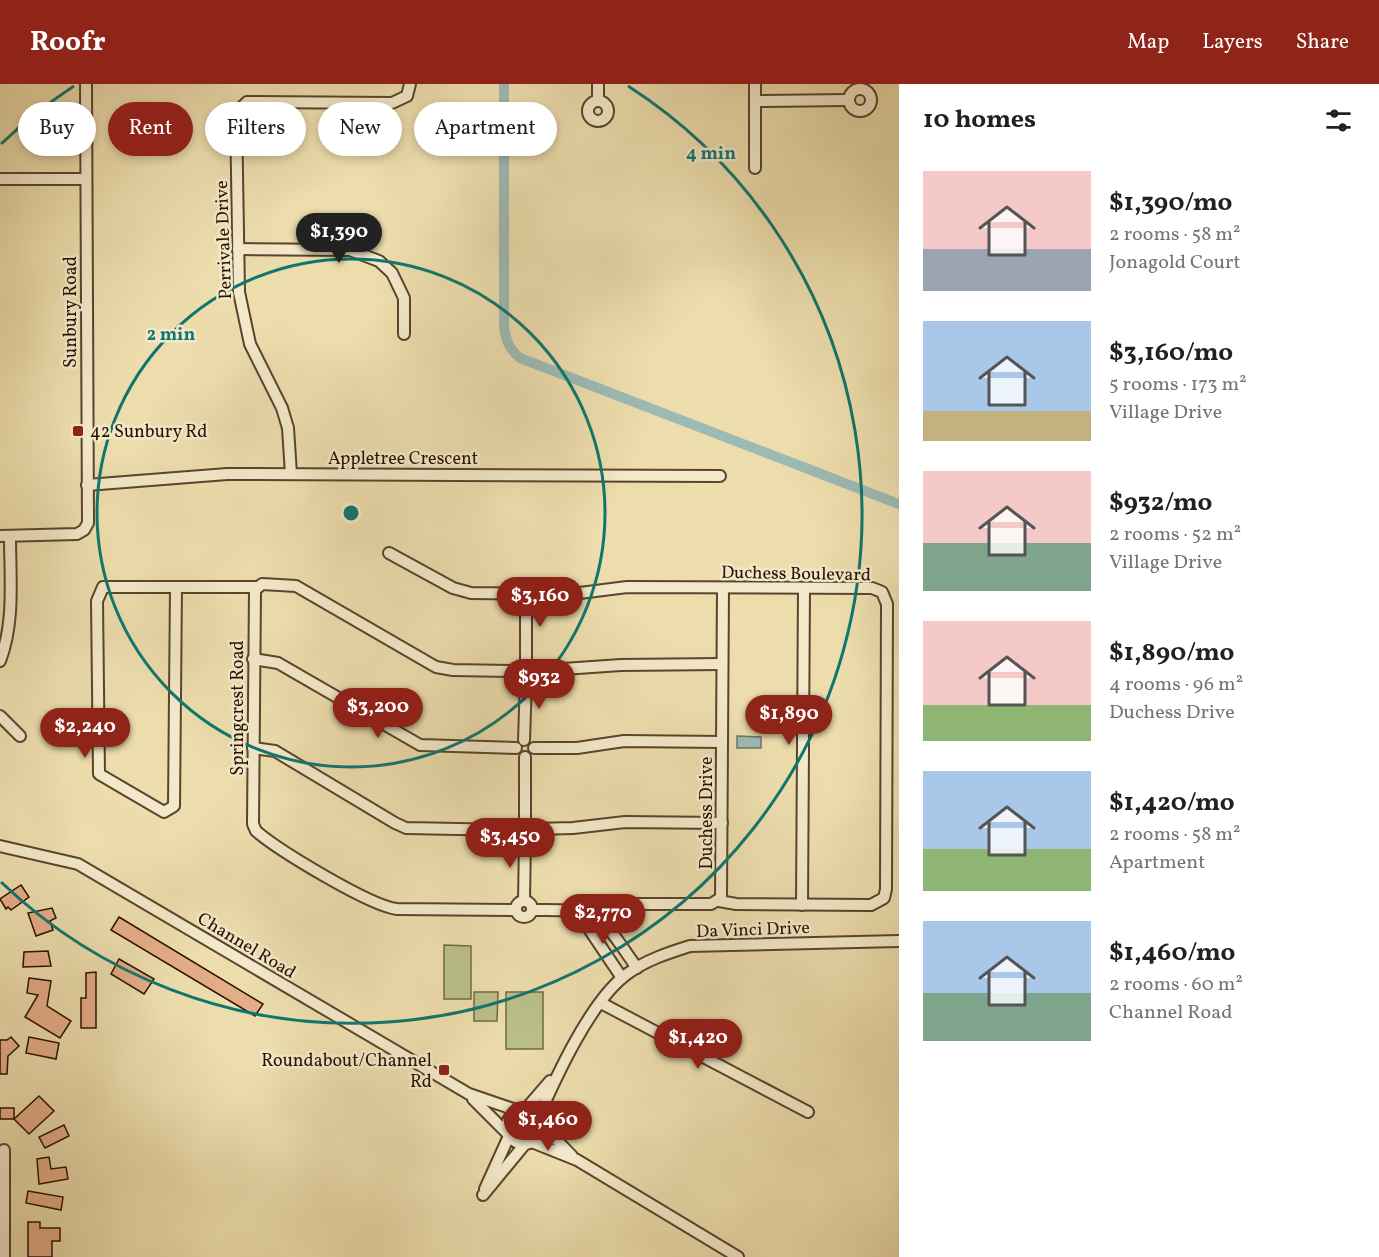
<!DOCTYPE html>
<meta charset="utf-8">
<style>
:root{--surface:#fff;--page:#f6f6f6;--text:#202124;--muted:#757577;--accent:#8f2418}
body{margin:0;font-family:Vollkorn,serif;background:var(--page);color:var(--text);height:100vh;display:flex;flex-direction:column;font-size:22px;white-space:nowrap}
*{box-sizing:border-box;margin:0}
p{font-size:20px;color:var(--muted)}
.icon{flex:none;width:33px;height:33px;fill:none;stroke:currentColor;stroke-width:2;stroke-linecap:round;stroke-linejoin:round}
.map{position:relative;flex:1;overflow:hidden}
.side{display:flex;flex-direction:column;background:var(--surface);width:480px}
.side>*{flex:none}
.guide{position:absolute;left:18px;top:18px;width:570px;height:54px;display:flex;gap:12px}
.price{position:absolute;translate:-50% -51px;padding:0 14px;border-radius:21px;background:var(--accent);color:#fff;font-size:20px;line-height:39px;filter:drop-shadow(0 2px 3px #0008)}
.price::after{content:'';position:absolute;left:50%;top:36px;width:18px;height:14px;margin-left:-9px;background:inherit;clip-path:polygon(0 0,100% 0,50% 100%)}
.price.selected{background:#222;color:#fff}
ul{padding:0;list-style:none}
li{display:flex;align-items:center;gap:18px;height:150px;padding:0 24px}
li span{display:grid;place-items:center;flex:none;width:168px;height:120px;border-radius:0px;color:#555}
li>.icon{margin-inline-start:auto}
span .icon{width:72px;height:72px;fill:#fffc;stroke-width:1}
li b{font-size:26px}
h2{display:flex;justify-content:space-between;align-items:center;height:72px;padding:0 24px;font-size:26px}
.tag{padding:0 21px;border-radius:27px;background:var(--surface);box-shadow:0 3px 9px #0003;font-size:21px;line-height:54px}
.tag.selected{background:var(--accent);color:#fff}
header{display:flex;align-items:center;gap:36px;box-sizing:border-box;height:84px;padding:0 30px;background:var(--accent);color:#fff}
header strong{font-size:28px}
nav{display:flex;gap:33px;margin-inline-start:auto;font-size:21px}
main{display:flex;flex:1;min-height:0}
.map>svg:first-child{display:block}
</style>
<header>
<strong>Roofr</strong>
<nav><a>Map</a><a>Layers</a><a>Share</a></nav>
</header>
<main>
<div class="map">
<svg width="899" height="1173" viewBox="0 0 899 1173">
<rect width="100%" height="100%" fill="#edddad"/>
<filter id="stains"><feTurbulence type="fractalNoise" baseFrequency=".00333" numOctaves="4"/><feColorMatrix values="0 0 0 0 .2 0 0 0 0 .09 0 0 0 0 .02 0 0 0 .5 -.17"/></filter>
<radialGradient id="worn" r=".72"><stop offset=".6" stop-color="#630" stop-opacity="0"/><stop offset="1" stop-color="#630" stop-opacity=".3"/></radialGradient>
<g fill="#bac089" stroke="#706944" stroke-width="1.5">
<path d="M444 861 471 862V915H444Z"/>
<path d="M474 908H498L497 937H474Z"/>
<rect x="506" y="908" width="37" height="57"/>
</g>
<path fill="#9dbab5" stroke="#6e776d" stroke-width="1.5" d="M737 652 761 653V664H737Z"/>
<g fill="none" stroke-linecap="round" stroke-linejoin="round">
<path stroke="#9dbab5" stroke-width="10" d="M504 0V243C506 257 509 265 520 274L899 420"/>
</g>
<g fill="#e5ad87" stroke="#271200" stroke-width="1.5">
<path d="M21 801 29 813 11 826 8 823 6 825 0 815Z"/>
<path d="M52 824 56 834 50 837 53 846 36 852 28 829Z"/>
<path d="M119 833 263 920 255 932 111 846Z"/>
<path d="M48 867 51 882 23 883 24 868Z"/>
<path d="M119 875 154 895 144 910 111 890Z"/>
<path d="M96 888V944H81V914H86V889Z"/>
<path d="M29 894 51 897 47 922 71 937 60 954 25 933 38 911 27 909Z"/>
<path d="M11 953 19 962 8 972 7 990H0V956H7Z"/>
<path d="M29 953 59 959 56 975 26 969Z"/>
<path d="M39 1012 54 1027 29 1050 14 1035Z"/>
<rect x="0" y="1024" width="14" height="11"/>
<path d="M64 1041 69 1052 45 1064 39 1053Z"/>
<path d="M49 1073 51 1085 66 1083 68 1095 39 1100 37 1075Z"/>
<path d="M28 1107 63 1113 61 1126 26 1119Z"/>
<path d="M28 1138H40V1144H60V1157H52V1173H28Z"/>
</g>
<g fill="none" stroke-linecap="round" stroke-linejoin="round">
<g stroke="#58452b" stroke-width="14">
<g id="minor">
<path d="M598 0V17"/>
<circle cx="860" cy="16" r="11"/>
<circle cx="598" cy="27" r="10"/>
<path d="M755 17 849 16"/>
<path d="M755 84V0"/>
<path d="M0 95H86"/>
<path d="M238 165 350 166 379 177 392 189 404 214V250"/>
<path d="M291 390 288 344 282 324 250 260 239 208 236 29 247 18 392 19 407 12 410 0"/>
<path d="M87 401 227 390 720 392"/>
<path d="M0 452 77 450 84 446 88 439 86 0"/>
<path d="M389 469 453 504 471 509 572 510 627 503 872 504 882 508 887 520 886 805 884 814 871 821 736 820 719 817"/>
<path d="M176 503 174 722 164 728 99 690 97 517 103 503C154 503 206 503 258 503"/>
<path d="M526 509V579"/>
<path d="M253 575 278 579 420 661 516 664"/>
<path d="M0 577C15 538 10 493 10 452"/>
<path d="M534 587 621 581 722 580"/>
<path d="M0 632 20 652"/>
<path d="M524 656 526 596"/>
<path d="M253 664 275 667 395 739 406 744 516 746"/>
<path d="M534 664H577L624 657 722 658"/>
<path d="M525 736V673"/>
<path d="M534 745 573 744 625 738 722 739"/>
<path d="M0 762 78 780 469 1010 519 1027"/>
<circle cx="524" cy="825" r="8"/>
<path d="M524 817 525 754"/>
<path d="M802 821 804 504"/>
<path d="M515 826 397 825C370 822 278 766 256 747L253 740 255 506 262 500 296 502 436 583 453 586 517 587"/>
<path d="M532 826C603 825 598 829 637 884"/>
<path d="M577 827 622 894"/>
<path d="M593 848 630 820H711L721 814 723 504"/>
<path d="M601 919 808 1028"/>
<path d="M473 1015 508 1050"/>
<path d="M525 1026 550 997"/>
<circle cx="524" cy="1043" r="17"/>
<path d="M538 1034C556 993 591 916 627 890 646 876 668 869 690 862L899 857"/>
<path d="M540 1039 572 1072"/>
<path d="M532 1058 577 1076 738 1173"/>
<path d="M485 1105 509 1052"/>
<path d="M483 1111 525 1060"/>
<path d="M4 1173V1066"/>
</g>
</g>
<use href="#minor" stroke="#f3e9ca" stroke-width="10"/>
</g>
<g fill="none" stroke="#0f766e" stroke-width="3">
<circle cx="351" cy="429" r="254"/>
<path d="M1 60A509 509 0 0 1 74 2M628 2A509 509 0 1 1 1 798"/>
</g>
<g fill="#8f2418" stroke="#f3e9ca" stroke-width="2">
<rect x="72" y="341" width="12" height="12" rx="3"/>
<rect x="438" y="980" width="12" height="12" rx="3"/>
</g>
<g text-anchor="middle" stroke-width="5" stroke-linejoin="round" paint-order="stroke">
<g font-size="18" fill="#271200" stroke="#f3e9ca">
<text transform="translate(223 156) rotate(-92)" y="6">Perrivale Drive</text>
<text transform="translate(70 228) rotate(-90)" y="6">Sunbury Road</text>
<text x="403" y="380">Appletree Crescent</text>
<text transform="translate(796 489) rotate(1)" y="6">Duchess Boulevard</text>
<text transform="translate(237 624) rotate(-90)" y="6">Springcrest Road</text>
<text transform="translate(706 729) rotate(-90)" y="6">Duchess Drive</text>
<text transform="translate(753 845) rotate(-2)" y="6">Da Vinci Drive</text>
<text transform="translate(247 861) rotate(31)" y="6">Channel Road</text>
</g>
<g font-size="18" fill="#271200" stroke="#f3e9ca" text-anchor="start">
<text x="90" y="353">42 Sunbury Rd</text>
<text x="432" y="982" text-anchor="end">Roundabout/Channel<tspan x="432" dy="21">Rd</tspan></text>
</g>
</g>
<circle cx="351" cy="429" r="9" fill="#0f766e" stroke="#f3e9ca" stroke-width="3"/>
<g font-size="18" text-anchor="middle" font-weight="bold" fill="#0f766e" stroke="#f3e9ca" stroke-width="5" stroke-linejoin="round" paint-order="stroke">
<text x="711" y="75">4 min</text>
<text x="171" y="256">2 min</text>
</g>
<rect width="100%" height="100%" filter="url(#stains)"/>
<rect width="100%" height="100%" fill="url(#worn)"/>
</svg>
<b class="price selected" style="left:339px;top:180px">$1,390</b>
<b class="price" style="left:540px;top:544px">$3,160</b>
<b class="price" style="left:539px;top:626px">$932</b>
<b class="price" style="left:378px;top:655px">$3,200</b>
<b class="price" style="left:789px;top:662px">$1,890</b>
<b class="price" style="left:85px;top:675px">$2,240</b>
<b class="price" style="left:510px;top:785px">$3,450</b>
<b class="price" style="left:603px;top:861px">$2,770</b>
<b class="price" style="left:698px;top:986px">$1,420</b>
<b class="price" style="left:548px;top:1068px">$1,460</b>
<div class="guide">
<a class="tag">Buy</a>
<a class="tag selected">Rent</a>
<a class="tag">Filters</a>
<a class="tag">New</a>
<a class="tag">Apartment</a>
</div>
</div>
<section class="side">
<h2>10 homes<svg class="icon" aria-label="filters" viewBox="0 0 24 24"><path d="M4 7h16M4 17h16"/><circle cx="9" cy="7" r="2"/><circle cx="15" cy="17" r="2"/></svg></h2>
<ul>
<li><span style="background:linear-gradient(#f6c9c9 65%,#9aa5b1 0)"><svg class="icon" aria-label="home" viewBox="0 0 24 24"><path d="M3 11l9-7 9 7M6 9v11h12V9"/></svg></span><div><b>$1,390/mo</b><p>2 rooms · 58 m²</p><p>Jonagold Court</p></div></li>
<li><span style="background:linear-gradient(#a9c7e8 75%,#c2b280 0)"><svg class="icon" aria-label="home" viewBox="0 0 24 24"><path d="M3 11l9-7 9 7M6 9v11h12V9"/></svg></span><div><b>$3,160/mo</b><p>5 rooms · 173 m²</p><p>Village Drive</p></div></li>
<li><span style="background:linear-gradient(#f6c9c9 60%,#7fa58c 0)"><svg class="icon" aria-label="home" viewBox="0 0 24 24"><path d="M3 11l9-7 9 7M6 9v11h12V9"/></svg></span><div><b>$932/mo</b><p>2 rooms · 52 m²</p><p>Village Drive</p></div></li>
<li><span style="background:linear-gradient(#f6c9c9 70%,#8fb573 0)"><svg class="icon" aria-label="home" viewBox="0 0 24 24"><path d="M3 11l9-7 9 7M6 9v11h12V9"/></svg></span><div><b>$1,890/mo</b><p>4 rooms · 96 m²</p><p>Duchess Drive</p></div></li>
<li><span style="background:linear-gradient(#a9c7e8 65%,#8fb573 0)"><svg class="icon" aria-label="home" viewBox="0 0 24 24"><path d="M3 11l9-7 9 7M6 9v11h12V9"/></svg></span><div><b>$1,420/mo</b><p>2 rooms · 58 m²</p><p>Apartment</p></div></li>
<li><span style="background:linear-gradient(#a9c7e8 60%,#7fa58c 0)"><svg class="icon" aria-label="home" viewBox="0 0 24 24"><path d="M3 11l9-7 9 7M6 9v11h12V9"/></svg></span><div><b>$1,460/mo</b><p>2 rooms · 60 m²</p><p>Channel Road</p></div></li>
</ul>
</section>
</main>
